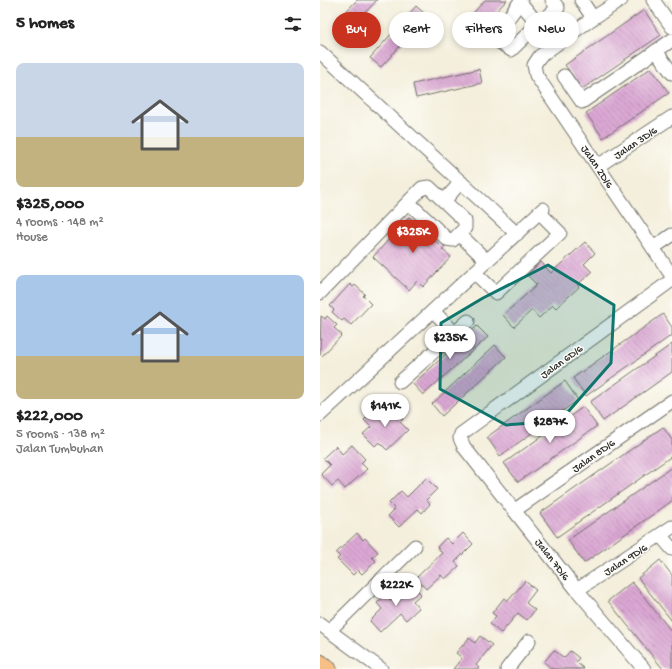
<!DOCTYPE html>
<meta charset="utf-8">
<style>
:root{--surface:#fff;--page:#f6f6f6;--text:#222;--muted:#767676;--accent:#c8321e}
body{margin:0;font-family:"Gochi Hand",sans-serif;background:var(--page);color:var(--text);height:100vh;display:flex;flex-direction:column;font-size:15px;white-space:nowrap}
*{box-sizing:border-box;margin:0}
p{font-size:13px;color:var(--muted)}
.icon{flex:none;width:22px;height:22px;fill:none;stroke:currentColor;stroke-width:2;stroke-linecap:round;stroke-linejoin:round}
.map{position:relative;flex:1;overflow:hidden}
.sheet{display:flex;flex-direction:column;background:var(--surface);width:320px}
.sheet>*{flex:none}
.hud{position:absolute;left:12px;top:12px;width:280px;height:36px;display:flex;gap:8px}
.price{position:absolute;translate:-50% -34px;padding:0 9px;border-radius:14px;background:#fff;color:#222;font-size:13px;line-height:26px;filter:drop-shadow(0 1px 2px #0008)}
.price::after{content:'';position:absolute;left:50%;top:24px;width:12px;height:9px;margin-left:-6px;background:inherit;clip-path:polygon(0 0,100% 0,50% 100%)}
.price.active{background:var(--accent);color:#fff}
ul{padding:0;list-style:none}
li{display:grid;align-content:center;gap:8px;height:212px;padding:0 16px}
li span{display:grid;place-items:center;height:124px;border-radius:8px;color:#555}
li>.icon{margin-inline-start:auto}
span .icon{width:72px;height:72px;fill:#fffc;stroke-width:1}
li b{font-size:17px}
h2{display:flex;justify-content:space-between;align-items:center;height:48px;padding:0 16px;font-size:17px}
.chip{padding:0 14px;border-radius:18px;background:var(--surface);box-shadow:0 2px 6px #0003;font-size:14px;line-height:36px}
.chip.active{background:var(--accent);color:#fff}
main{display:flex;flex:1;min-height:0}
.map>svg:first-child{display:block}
</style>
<main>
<section class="sheet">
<h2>5 homes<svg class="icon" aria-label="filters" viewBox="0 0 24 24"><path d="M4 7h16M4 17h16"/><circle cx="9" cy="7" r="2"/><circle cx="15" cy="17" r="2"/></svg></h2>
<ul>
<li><span style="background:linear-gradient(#c9d6e8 60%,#c2b280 0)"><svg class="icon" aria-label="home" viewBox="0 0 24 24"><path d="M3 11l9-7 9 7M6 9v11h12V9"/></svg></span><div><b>$325,000</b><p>4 rooms · 148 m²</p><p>House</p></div></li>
<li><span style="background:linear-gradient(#a9c7e8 65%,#c2b280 0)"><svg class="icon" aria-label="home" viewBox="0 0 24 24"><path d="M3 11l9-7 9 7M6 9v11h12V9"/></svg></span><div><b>$222,000</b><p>5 rooms · 138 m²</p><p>Jalan Tumbuhan</p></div></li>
</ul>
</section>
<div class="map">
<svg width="352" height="669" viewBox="0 0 352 669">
<defs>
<pattern id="building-back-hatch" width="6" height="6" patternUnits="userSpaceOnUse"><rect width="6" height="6" fill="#dba8d4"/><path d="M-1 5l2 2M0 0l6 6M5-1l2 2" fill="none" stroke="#b289ac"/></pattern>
</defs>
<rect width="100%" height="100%" fill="#fdfcf7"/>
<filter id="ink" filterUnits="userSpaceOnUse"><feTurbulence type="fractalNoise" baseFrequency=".025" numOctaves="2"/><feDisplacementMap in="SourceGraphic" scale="8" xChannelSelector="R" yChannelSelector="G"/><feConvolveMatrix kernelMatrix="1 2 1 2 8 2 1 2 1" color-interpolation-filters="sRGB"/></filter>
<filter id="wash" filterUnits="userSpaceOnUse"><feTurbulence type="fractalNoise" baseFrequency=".012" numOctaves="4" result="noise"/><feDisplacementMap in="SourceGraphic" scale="16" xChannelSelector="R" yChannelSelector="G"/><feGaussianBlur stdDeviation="0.9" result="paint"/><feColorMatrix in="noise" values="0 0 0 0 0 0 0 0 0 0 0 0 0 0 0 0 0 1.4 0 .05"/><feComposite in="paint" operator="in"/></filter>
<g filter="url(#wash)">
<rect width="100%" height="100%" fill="#f4efdc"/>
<g id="blocks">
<g fill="url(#building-back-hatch)">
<path d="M37 0H57L26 33 15 23Z"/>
<path d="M165 0H187L158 31 146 21Z"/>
<path d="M96 6 107 16 61 67 50 58Z"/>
<path d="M324 10 341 35 262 89 245 65Z"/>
<path d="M331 68 349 93 283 138 266 113Z"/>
<path d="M159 69 162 83 96 98 93 84Z"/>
<path d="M89 217 100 226 105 221 114 230 109 235 119 244 121 242 125 246 122 249 131 257 103 287 97 281 89 290 53 257Z"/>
<path d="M265 242 275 253 264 264 272 272 257 285 259 287 236 308 233 305 219 318 212 310 194 327 183 315 217 285 207 275 221 262 231 273Z"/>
<path d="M30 284 33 287 35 285 45 294 43 296 51 304 31 325 24 319 22 321 12 312 14 310 10 306Z"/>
<path d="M343 314 352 327V335L266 396 253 378Z"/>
<path d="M1 316 5 319 7 316 17 325 14 328 22 335 2 356 0 354Z"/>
<path d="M157 326 168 337 103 395 93 384Z"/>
<path d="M352 344V372L283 421 270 402Z"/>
<path d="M175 345 186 357 122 416 112 404Z"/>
<path d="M245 381 258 400 180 456 167 437Z"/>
<path d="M58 406 65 413 71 407 83 419 80 422 88 430 67 450 59 442 55 446 43 434 51 427 44 420Z"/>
<path d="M263 407 277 426 198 482 184 463Z"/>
<path d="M343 427 352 440V456L237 537 220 513Z"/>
<path d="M32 445 45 459 41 463 47 469 25 489 18 481 12 486 1 474 10 465 3 458 16 446 22 454Z"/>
<path d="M352 467V501L264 563 248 540Z"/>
<path d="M106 478 117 489 106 500 110 504 102 513 98 509 79 527 68 516 75 509 69 503 81 491 87 497Z"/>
<path d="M37 533 43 540 45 538 58 552 52 557 56 561 42 574 38 570 33 575 17 559 20 557 16 553Z"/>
<path d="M143 533 153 544 135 562 139 566 125 579 121 575 106 589 96 578 122 553 117 547 126 538 132 544Z"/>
<path d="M340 560 352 575V621L318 578Z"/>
<path d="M205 581 216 590 206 603 215 610 207 620 198 613 181 633 170 624 176 616 172 613 184 598 188 601Z"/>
<path d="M312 582 352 632V669H343L288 601Z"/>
<path d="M90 583 101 594 93 601 99 608 86 620 80 613 60 632 50 621 62 609 57 603 66 595 71 601Z"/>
<path d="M160 636 172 645 156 665 160 669H133L142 658 136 653 149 638 155 643Z"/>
<path d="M234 650 244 658 250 651 259 658 256 662 264 669H232L224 662Z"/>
</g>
</g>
</g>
<g filter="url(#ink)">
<use href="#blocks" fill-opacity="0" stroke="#717069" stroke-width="1"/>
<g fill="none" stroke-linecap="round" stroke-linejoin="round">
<g stroke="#717069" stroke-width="15">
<g id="minor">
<path d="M261 0 273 18"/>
<path d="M301 0 273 18 220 56 214 65 216 75 352 276"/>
<path d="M333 0 352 27"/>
<path d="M218 24 200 2 174 38 191 50 218 24 238 8 232 0"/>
<path d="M336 51 352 73"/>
<path d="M0 52 197 234"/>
<path d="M244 76 262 102 352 40"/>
<path d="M278 166 352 117"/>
<path d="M124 201 141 182"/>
<path d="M139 234 167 261"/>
<path d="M333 248 352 235"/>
<path d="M155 273 176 293 240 233 220 213"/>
<path d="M0 293 102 188 109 187 145 221V228L133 240 127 239 88 202"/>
<path d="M113 311 135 333"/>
<path d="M80 382 148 321"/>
<path d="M0 415 223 209"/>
<path d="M195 510 352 401"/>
<path d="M341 536 352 549"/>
<path d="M257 590 352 527"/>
<path d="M0 624 61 669"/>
<path d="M9 631 95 546"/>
<path d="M187 669 209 641"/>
<path d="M324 669 257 590 144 447 140 438 141 434 352 280"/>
</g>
</g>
<g stroke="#717069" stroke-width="19">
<path id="major" d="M0 663 8 669"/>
</g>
<use href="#minor" stroke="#fff" stroke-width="13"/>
<use href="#major" stroke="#f5bf86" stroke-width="17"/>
</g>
</g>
<path fill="#0f766e" fill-opacity="0.2" stroke="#0f766e" stroke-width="3" stroke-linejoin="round" d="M228 265 294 305 291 363 240 421 186 425 120 389 121 323 163 298Z"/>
<g text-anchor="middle" stroke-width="3" stroke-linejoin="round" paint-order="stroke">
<g font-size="11" fill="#2b2b2b" stroke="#fdfcf7">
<text transform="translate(315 142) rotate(-34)" y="4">Jalan 3D/6</text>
<text transform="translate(278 166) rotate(56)" y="4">Jalan 2D/6</text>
<text transform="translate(241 361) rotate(-36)" y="4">Jalan 6D/6</text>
<text transform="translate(273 455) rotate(-35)" y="4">Jalan 8D/6</text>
<text transform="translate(233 559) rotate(52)" y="4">Jalan 7D/6</text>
<text transform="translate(305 559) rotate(-33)" y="4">Jalan 9D/6</text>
</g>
</g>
</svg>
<b class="price active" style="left:93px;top:254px">$325K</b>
<b class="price" style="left:130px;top:360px">$235K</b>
<b class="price" style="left:65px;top:428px">$141K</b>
<b class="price" style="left:230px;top:444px">$287K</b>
<b class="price" style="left:76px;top:607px">$222K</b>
<div class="hud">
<a class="chip active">Buy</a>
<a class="chip">Rent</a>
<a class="chip">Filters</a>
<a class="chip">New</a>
</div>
</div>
</main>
